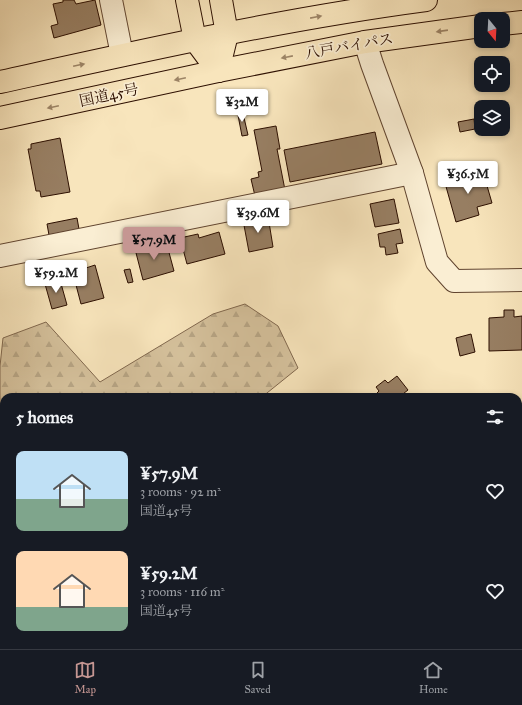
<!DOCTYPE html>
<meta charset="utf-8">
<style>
:root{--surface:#171b24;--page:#20242c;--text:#f1f3f6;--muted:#9ea1a6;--line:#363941;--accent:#c59692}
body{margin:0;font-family:"IM FELL Great Primer","Noto Serif JP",serif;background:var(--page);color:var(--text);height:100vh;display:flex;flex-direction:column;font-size:15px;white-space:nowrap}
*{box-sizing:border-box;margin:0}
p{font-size:13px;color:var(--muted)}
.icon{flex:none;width:22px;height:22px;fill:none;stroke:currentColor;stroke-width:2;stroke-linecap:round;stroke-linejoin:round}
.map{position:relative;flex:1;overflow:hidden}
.sheet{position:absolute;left:0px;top:393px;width:522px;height:256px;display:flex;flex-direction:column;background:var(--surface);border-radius:12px 12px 0 0;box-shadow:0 2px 6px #0003}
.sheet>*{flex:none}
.needle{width:26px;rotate:162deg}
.fabs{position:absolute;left:474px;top:12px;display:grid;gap:8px}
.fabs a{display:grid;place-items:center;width:36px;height:36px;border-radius:8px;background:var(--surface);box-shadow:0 2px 6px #0003;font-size:20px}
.price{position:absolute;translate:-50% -34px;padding:0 9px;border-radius:4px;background:#fff;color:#222;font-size:13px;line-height:26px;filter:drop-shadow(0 1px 2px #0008)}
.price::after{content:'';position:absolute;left:50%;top:24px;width:12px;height:9px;margin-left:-6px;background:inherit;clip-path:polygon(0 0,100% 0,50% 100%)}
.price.active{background:var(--accent);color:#111}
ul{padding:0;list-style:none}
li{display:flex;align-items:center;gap:12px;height:100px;padding:0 16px}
li span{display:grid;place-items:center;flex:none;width:112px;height:80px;border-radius:8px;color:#555}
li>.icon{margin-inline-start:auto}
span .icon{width:48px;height:48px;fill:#fffc;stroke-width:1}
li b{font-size:17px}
h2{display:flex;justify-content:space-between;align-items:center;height:48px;padding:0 16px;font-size:17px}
.tab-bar{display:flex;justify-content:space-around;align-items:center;height:56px;border-top:1px solid var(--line);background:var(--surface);font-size:11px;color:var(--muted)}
.tab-bar a{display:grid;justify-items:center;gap:2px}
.tab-bar .active{color:var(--accent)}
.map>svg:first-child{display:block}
</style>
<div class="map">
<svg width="522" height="649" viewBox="0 0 522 649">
<defs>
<pattern id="forest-firs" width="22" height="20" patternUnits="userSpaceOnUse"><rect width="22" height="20" fill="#d5c19c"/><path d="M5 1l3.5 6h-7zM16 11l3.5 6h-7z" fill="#b7a585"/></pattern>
</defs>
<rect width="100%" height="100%" fill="#f8e5bc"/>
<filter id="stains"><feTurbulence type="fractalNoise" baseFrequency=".005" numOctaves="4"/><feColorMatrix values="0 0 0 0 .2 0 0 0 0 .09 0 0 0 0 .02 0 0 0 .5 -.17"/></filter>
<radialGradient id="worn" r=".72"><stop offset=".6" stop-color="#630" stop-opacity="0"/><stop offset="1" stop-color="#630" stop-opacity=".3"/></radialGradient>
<path fill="url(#forest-firs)" stroke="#81684e" d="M245 304 278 326 298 368 262 397H4V518L0 515V366L3 338 46 322 100 382 213 314Z"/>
<g fill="#977e62" stroke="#2d0f00">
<path d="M63 0H74L76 4 95 0 101 25 54 38 51 26 58 24 53 4 63 2Z"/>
<path d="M242 109 248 135 242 136 237 110Z"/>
<path d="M503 110H505L508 126 503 127Z"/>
<path d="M474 119 475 129 460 132 458 122Z"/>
<path d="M276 126 280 149H277L285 190 255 196 251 179 259 177 258 172 262 171 254 130Z"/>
<path d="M375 132 382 164 290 182 284 150Z"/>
<path d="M60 138 70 192 41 197 40 191H36L28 149H31V144Z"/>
<path d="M471 170 472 175 483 172 492 203 477 207 479 215 456 222 445 183 454 180 453 175Z"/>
<path d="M394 199 399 223 375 227 370 204Z"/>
<path d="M268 216 273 247 249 252 243 220Z"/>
<path d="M77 218 79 229 49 235 47 224Z"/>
<path d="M400 229 403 243 396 244 398 253 386 255 385 247H380L378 234Z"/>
<path d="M219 232 225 254 187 264 180 238 198 234 199 238Z"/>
<path d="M154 244 155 248 167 245 174 271 143 280 135 249Z"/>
<path d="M95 265 104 298 81 304 76 285 80 284 77 271Z"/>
<path d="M130 269 133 282 128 283 124 270Z"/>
<path d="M60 280 67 305 52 309 45 284Z"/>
<path d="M504 310H514V317L522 316V350L489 351V318L504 317Z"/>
<path d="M471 334 475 352 460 356 456 338Z"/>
<path d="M397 376 408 390 399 397H373L379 391 376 387 385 380 388 383Z"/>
</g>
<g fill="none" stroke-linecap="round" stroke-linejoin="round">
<g stroke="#60442f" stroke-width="24">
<g id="minor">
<path d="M111 0 122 55"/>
<path d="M365 42 372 64 412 173 437 262 454 281 522 280"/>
<path d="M0 256 412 173"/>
<path d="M0 609H4"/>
<path d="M327 645 336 649"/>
<path d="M244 649 246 645"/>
</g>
</g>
<g stroke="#2d0f00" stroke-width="24">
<g id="trunk">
<path d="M503 24 522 22"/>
<path d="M0 82C141 51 282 19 426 0"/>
<path d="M0 118 218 71 365 42 481 26"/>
</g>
</g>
<g stroke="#2d0f00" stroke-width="24">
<g id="motorway">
<path d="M187 0 195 40 218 71"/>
<path d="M218 71 227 34 221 0"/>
</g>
</g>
<use href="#minor" stroke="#faeed3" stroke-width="22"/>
<use href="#trunk" stroke="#f8e5bc" stroke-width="22"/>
<use href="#motorway" stroke="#f8e5bc" stroke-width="22"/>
</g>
<defs><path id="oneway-solid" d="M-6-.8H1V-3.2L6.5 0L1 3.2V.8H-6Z"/></defs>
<g fill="#9d8567">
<use href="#oneway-solid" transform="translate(316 17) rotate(-11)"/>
<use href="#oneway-solid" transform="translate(442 31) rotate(172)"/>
<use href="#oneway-solid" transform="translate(287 57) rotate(169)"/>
<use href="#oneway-solid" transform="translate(79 65) rotate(-12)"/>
<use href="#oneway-solid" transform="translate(180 79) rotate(168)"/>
<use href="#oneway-solid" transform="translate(53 107) rotate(168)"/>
</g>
<g text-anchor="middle" stroke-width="3.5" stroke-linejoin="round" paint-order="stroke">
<g font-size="15" fill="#2d0f00" stroke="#faeed3">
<text transform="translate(349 46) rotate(-10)" y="5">八戸バイパス</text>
<text transform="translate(109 95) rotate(-12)" y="5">国道45号</text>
</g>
</g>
<rect width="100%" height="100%" filter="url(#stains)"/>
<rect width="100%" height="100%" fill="url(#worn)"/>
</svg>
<div class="fabs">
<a><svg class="needle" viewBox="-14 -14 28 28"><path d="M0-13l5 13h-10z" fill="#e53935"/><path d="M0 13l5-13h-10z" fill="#9ea1a6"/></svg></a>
<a><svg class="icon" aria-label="locate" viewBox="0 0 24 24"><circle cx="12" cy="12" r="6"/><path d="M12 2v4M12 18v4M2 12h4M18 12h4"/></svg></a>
<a><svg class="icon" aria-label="layers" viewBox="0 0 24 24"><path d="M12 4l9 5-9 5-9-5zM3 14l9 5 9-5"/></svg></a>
</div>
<b class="price" style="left:242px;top:123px">¥32M</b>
<b class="price" style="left:468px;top:195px">¥36.5M</b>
<b class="price" style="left:258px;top:234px">¥39.6M</b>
<b class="price active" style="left:154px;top:261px">¥57.9M</b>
<b class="price" style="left:56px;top:294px">¥59.2M</b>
<section class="sheet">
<h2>5 homes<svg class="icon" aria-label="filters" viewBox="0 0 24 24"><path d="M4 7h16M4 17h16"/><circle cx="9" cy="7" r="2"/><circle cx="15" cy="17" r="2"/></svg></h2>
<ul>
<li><span style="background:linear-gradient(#bfe0f5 60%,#7fa58c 0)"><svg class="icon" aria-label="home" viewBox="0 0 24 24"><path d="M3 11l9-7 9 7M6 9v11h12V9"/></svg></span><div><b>¥57.9M</b><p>3 rooms · 92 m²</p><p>国道45号</p></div><svg class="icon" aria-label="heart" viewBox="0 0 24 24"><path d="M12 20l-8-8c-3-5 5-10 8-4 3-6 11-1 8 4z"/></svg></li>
<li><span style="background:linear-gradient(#ffd9b3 70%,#7fa58c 0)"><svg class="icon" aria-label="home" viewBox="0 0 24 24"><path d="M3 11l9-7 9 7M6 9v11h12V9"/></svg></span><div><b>¥59.2M</b><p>3 rooms · 116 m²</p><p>国道45号</p></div><svg class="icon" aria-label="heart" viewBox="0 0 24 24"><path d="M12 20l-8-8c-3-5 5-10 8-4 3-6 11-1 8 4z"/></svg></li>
</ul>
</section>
</div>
<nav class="tab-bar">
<a class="active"><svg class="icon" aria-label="map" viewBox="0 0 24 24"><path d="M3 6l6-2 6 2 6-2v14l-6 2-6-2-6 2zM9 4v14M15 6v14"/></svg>Map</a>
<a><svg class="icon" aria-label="saved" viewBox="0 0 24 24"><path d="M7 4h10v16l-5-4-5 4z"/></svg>Saved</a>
<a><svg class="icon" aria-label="home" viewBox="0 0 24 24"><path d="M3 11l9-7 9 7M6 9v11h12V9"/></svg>Home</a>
</nav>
